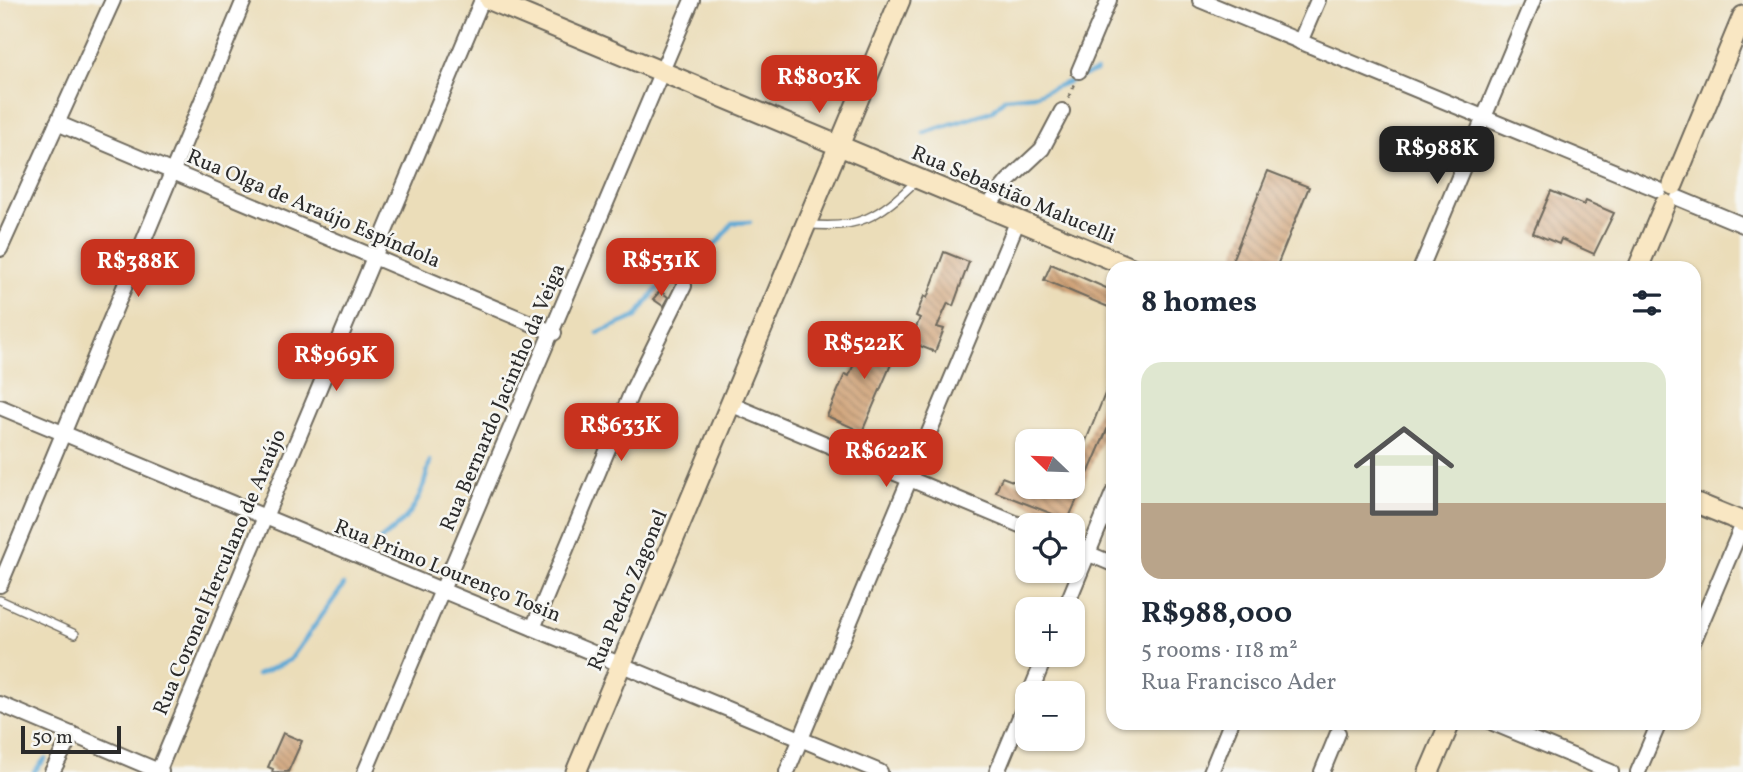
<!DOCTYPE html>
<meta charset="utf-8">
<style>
:root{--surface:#fff;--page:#f6f6f7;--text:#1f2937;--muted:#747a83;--line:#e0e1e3;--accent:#c8321e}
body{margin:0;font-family:Vollkorn,serif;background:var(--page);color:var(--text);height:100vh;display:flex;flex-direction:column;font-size:26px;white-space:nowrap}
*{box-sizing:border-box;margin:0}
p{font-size:23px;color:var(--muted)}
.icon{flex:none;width:38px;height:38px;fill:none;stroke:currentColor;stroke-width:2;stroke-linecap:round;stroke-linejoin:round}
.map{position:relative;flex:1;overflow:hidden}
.side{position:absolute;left:1106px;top:261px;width:595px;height:469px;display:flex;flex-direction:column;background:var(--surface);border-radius:21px;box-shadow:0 2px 5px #0004}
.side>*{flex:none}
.needle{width:46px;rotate:293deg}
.controls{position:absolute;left:1015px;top:429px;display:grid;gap:14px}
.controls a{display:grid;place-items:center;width:70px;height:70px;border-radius:14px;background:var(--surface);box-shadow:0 2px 5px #0004;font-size:35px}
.scale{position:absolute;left:21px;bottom:18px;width:100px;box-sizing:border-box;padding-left:7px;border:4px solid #2b2b2b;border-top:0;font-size:19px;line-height:24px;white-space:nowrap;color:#2b2b2b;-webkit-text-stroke:5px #f6f6f2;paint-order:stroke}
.price{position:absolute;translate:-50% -60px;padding:0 16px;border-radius:14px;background:var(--accent);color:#fff;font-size:23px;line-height:46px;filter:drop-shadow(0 2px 4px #0008)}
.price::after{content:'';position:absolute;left:50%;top:42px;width:21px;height:16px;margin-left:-10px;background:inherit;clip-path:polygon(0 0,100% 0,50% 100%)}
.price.current{background:#222;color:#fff}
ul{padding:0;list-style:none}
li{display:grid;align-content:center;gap:14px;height:371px;padding:0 35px}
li+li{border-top:2px solid var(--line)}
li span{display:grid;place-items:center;height:217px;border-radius:21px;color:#555}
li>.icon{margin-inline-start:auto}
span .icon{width:126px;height:126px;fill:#fffc;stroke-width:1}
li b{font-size:30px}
h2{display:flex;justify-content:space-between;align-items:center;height:84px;padding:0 35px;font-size:30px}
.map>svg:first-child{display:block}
</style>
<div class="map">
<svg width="1743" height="772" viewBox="0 0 1743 772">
<defs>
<pattern id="building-back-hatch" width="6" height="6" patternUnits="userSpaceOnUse" patternTransform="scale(1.75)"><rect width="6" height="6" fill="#d0a378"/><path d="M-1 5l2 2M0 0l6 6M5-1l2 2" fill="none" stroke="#a98563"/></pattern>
</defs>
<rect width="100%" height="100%" fill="#f6f6f2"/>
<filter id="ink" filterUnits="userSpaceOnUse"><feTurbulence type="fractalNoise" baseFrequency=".0143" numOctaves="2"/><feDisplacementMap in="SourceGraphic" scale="14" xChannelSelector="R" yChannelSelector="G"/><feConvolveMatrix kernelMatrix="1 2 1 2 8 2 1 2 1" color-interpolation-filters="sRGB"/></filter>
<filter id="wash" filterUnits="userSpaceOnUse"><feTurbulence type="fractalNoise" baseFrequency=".00686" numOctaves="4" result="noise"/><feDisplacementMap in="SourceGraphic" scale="28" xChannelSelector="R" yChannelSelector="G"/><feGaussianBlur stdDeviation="1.57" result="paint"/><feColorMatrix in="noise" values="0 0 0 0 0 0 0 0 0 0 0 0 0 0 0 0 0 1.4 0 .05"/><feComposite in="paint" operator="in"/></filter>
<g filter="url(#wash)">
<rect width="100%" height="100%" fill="#ebddb9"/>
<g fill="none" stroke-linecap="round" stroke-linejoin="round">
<g stroke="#5ca8d5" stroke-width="4.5">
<path d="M924 133 992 111 1005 98 1035 95 1096 71"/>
<path d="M598 333 636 317 655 291 720 240 732 223 750 222"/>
<path d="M375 544C413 515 419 507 430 461"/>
<path d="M257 675 290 660 344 585"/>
<path d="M34 772 45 759"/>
</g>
</g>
<g id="blocks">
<g fill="url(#building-back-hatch)">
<path d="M1268 171 1309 187 1276 268H1229Z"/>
<path d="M1551 191 1584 205 1586 201 1614 213 1594 254 1561 239 1559 244 1533 233Z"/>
<path d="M944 252 969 262 953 306 948 303 937 327 944 329 935 352 910 342 920 318 916 316 924 296 927 298Z"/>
<path d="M1051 264 1113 291V309L1044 280Z"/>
<path d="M660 291 668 297 663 306 653 299Z"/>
<path d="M869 328 901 341 862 432 827 416 845 374 849 376Z"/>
<path d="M1113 374V416L1068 520 996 492 1002 477 1026 486H1073V473Z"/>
<path d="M283 733 302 741 288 772H272L273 769 268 767Z"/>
</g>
</g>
</g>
<g filter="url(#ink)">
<use href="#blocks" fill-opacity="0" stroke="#6e695d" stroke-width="2"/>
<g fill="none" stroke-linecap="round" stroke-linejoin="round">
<g stroke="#6e695d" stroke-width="10">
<g id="lane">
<path d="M806 224C856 231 881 216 916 181"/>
<path d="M0 600 75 634"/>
</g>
</g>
<g stroke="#6e695d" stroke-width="18">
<g id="street">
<path d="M1200 0 1659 190"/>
<path d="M1300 42 1318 0"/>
<path d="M1079 71 1109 0"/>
<path d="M57 123 554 333"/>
<path d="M1678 198 1743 225"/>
<path d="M987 207 1009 180 1042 149 1062 111"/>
<path d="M0 249 113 0"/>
<path d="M1421 268 1533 0"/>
<path d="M730 404 1027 528"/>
<path d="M0 407 880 772"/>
<path d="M1073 547 1113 564"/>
<path d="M0 585 244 0"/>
<path d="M1065 609 1113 493"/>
<path d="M533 628 633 389 684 286"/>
<path d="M1694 640 1743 524"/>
<path d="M1030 693 1046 654"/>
<path d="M0 704 161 772"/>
<path d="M1493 723 1611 772"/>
<path d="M52 772 72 734"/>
<path d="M158 772 482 0"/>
<path d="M365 772 692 0"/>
<path d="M787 772 1018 220"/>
<path d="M997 772 1027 700"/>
<path d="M1211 772 1231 723"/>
<path d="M1322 772 1338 733"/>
<path d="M1638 772 1659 723"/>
</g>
</g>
<g stroke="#6e695d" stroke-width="23">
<g id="secondary">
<path d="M490 0 1132 268"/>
<path d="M1673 185 1743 16"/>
<path d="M1638 268 1665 204"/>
<path d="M1694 502 1743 522"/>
<path d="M576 772 900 0"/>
<path d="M1429 772 1450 723"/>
</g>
</g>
<path stroke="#6e695d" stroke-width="2.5" stroke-dasharray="5 5" stroke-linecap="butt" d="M1068 98 1076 82"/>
<use href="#lane" stroke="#fff" stroke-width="7"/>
<use href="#street" stroke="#fff" stroke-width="14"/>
<use href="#secondary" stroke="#f9e7c3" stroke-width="19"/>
</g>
</g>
<g text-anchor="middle" stroke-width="5" stroke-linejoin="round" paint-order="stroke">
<g font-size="21" fill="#2b2b2b" stroke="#f6f6f2">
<text transform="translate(1014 194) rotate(23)" y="7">Rua Sebastião Malucelli</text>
<text transform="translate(314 208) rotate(23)" y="7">Rua Olga de Araújo Espíndola</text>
<text transform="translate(502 397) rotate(-67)" y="7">Rua Bernardo Jacintho da Veiga</text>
<text transform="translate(448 570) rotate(22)" y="7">Rua Primo Lourenço Tosin</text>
<text transform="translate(219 572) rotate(-67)" y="7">Rua Coronel Herculano de Araújo</text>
<text transform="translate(627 590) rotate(-67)" y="7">Rua Pedro Zagonel</text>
</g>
</g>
</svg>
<div class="controls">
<a><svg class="needle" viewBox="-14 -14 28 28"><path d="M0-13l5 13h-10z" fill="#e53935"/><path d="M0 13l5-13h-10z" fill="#747a83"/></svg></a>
<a><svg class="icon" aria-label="locate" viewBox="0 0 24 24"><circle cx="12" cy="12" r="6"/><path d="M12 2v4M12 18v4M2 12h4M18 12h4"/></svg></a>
<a>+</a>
<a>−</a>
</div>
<div class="scale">50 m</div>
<b class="price" style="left:819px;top:115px">R$803K</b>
<b class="price current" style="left:1437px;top:186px">R$988K</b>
<b class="price" style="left:661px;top:298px">R$531K</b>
<b class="price" style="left:138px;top:299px">R$388K</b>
<b class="price" style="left:864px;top:381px">R$522K</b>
<b class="price" style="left:336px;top:393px">R$969K</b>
<b class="price" style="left:621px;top:463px">R$633K</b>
<b class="price" style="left:886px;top:489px">R$622K</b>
<section class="side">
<h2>8 homes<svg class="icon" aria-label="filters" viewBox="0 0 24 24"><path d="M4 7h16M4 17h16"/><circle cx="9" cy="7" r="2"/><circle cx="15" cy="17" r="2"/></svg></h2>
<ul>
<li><span style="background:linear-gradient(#dfe7d0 65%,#b9a48a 0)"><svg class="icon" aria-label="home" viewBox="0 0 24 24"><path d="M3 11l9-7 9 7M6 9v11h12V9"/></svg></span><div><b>R$988,000</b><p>5 rooms · 118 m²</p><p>Rua Francisco Ader</p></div></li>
</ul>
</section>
</div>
